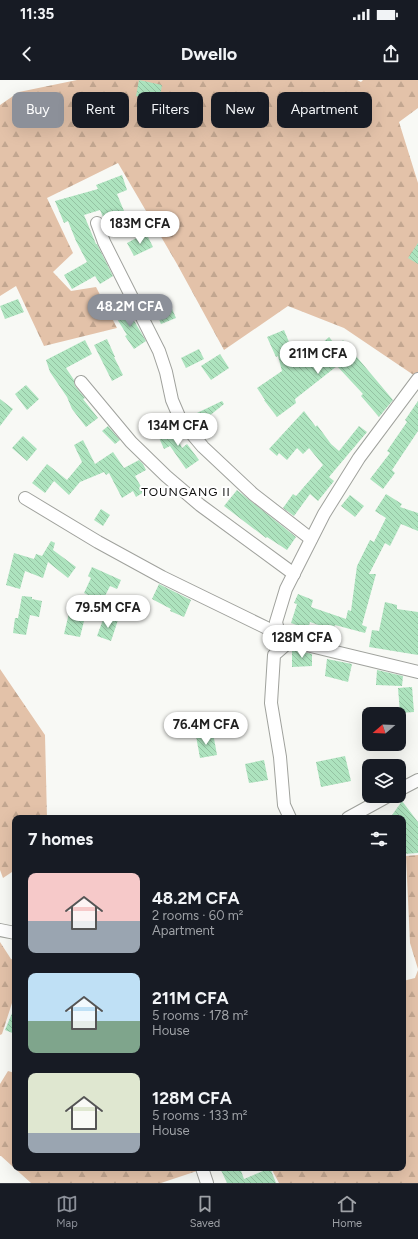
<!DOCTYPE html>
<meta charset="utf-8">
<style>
:root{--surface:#171b24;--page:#20242c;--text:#f1f3f6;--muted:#9ea1a6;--line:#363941;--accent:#8c9099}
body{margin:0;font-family:Figtree,sans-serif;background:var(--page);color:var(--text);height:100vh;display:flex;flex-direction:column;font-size:15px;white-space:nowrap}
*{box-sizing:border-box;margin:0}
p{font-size:13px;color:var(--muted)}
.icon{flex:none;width:22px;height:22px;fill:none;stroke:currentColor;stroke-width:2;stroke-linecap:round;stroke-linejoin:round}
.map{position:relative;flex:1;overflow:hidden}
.details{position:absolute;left:12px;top:735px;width:394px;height:356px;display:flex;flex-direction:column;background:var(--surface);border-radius:8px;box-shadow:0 4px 16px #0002}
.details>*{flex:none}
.guide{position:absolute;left:12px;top:12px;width:394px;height:36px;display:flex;gap:8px}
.needle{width:26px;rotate:251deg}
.controls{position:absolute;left:362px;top:627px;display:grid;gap:8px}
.controls a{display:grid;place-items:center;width:44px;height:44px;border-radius:8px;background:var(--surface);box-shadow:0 4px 16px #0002;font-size:20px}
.price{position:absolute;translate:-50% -34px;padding:0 9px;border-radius:14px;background:#fff;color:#222;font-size:13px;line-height:26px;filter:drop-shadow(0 1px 2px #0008)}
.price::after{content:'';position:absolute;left:50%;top:24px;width:12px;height:9px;margin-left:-6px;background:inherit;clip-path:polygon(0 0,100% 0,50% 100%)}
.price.active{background:var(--accent);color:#fff}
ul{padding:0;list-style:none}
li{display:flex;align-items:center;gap:12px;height:100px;padding:0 16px}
li span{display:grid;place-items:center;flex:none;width:112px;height:80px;border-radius:8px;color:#555}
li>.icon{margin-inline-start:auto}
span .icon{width:48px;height:48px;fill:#fffc;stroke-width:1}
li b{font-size:17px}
h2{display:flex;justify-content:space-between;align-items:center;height:48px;padding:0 16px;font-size:17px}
.tag{padding:0 14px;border-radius:8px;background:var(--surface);box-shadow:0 4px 16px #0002;font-size:14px;line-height:36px}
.tag.active{background:var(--accent);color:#fff}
.status{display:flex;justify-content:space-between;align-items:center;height:28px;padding:0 20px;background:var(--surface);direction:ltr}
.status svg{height:11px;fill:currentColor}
header{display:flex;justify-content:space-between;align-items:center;height:52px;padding:0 16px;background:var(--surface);font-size:18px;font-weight:700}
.tabs{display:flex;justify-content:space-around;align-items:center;height:56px;border-top:1px solid var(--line);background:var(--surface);font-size:11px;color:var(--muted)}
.tabs a{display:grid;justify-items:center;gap:2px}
.tabs .active{color:var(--accent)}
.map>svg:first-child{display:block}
</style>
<div class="status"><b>11:35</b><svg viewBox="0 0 49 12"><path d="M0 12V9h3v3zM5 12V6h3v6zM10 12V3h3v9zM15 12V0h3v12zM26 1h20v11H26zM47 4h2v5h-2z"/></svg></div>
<header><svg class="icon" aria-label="back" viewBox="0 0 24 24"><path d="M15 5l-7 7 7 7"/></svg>Dwello<svg class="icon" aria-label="share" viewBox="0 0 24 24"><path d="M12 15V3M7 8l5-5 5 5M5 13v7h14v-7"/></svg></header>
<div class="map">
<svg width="418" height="1103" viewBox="0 0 418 1103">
<defs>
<pattern id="forest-firs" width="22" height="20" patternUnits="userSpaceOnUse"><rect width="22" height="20" fill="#e3c2a9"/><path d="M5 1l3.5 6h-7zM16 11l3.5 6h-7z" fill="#c2a690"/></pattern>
<pattern id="building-back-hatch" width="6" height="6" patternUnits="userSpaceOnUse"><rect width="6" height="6" fill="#ade3be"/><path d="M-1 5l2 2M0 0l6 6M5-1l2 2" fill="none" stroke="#94c2a2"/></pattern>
</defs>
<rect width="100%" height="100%" fill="#f8f9f5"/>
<g fill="url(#forest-firs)">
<path d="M77 0H357L361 2 363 0H418V28L399 42 418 103V298L344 248 288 226 224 270 177 184 118 83 47 118 73 173 53 192 71 211 96 207 117 248 44 266 16 206 0 216V25L19 12Z"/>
<path d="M0 589 45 655 47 738H15V790L3 798 0 790Z"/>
<path d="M418 775V889L410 863 406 776Z"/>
<path d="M0 862 11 879 15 880V923H12L2 954 0 955Z"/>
<path d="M418 890V1103H279L271 1088H403V901L415 898Z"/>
<path d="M8 991 15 993V1088H206L161 1103H31L1 1076H0V1004Z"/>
</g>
<g fill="url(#building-back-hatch)">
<path d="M139 0 162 5 159 22 136 16Z"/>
<path d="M122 95 127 110 117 114 124 131 104 139 100 130 84 135 96 164H97L113 196 100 204 95 196 72 209 64 195 87 182 76 161 68 141 64 143 55 121 98 109 96 105Z"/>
<path d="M146 153 153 167 134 176 127 163Z"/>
<path d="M418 163V184L408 178Z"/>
<path d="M167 217 176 238 161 244 152 223Z"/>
<path d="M18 219 24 232 5 239 0 226Z"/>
<path d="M126 227 146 261 134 269 125 256 127 255 114 234Z"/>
<path d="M284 250 299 286 321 268 319 266 329 257 337 267 343 260 356 275V276L393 320 379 337 361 316 363 314 337 286 295 319 296 323 277 337 264 320H265L257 308 282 291 278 276 276 277 267 257Z"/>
<path d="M107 259 115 277H114L123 295 112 301 94 265Z"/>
<path d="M85 260 92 274 66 288 74 300 75 306 85 318 83 319 98 338 86 347 72 329 67 317 50 292 46 280Z"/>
<path d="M199 269 204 279 186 288 181 278Z"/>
<path d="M220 274 229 288 211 300 201 286Z"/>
<path d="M26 305 39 319 27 330 15 314Z"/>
<path d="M0 319 13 329 0 346Z"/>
<path d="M222 321 224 324 203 341 197 333Z"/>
<path d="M418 321V351L392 390 395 393 383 409 370 399 390 373 387 371 407 342 405 340Z"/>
<path d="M304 331 316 347 317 345 331 364 339 371 359 346 367 352 329 397 334 401 318 421 310 414 294 436 283 428 293 414 296 416 323 385 309 368 303 374 297 368 287 380 279 373 277 376 269 369Z"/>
<path d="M108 346 120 360 115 364 102 351Z"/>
<path d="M172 346 182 368 187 364 199 380 186 389 170 366 164 369 157 353Z"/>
<path d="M23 356 37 369 27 381 12 368Z"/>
<path d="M83 360 95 384 113 372 124 388 139 380 143 384 146 390 135 396 144 412 136 417 133 411 122 418 109 393 106 395 104 392 80 402 69 415 54 401 45 413 32 403 47 384 67 400 82 382 74 365Z"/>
<path d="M237 410 296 457 287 470 267 457 266 458 224 426Z"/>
<path d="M386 414 402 424 400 427 418 433V451L401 444 390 466 385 463 369 494H376L362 545 367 547 365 553 335 545 333 550 310 542 308 549 291 543 297 524 294 523 298 514 313 520 311 527 346 539 348 530 351 531 357 486 370 460 374 462 386 438 375 431Z"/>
<path d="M350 415 364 426 355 437 341 426Z"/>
<path d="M101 429 110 435 103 446 94 440Z"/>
<path d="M51 461 55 463 53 470 76 487 68 498 48 482 43 498 25 491 20 509 6 505 14 473 34 479 36 474 42 476Z"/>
<path d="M92 487 121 500 117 509 110 506 102 522 84 513 91 498 88 496Z"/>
<path d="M159 504 191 520 184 537 170 531 171 529 152 519Z"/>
<path d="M22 516 32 517V519L42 521 39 537 30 535 26 555 13 553 15 538H18Z"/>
<path d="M385 522 397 525V529L418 532V575L369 567 372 550 379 551Z"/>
<path d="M70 529 86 533 80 557 64 554Z"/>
<path d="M104 537 118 540 111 561 97 556Z"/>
<path d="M292 571H300L312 574V586L292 587Z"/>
<path d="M327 579 352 584 348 602 325 596Z"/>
<path d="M377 590 403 596 402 606 376 605Z"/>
<path d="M412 607 414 632 400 633 398 608Z"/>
<path d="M213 653 217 675 200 678 196 656Z"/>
<path d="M345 676 351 701 321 707 316 682Z"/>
<path d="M264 680 268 700 249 703 245 684Z"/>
<path d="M402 721 418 742V773L403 774V738H390Z"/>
<path d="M15 926V954L5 950Z"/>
<path d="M220 1088H240L244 1099 270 1088 276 1103H227Z"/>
</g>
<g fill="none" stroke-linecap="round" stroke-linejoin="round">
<g stroke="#a0a29d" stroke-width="14">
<g id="minor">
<path d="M97 143 104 162 159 271 166 292 172 320 181 341 203 367 253 414 311 459"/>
<path d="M418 299 359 378 324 434 286 509 276 542 279 554 290 561 418 592"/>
<path d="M81 302 131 362 166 396 200 425 294 494"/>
<path d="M25 418 98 462 162 497 279 554"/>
<path d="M290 561 274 575 271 623 280 677 284 725 290 738"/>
<path d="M399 710 418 700"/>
<path d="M348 738 388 716"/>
<path d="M0 850 15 853"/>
<path d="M202 1088 207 1103"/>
</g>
</g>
<use href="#minor" stroke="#fff" stroke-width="12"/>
</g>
<g text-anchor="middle" stroke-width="4" stroke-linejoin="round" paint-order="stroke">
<g font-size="12" letter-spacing="1" fill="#0e0e0d" stroke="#fff">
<text x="186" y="416">TOUNGANG II</text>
</g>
</g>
</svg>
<div class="controls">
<a><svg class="needle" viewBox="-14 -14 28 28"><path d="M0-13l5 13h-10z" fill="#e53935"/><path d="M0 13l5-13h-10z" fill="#9ea1a6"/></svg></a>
<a><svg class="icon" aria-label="layers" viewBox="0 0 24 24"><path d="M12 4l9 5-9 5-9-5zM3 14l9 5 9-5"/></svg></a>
</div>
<b class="price" style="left:140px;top:165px">183M CFA</b>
<b class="price active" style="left:130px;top:248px">48.2M CFA</b>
<b class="price" style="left:318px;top:295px">211M CFA</b>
<b class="price" style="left:178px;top:367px">134M CFA</b>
<b class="price" style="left:108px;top:549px">79.5M CFA</b>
<b class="price" style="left:302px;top:579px">128M CFA</b>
<b class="price" style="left:206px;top:666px">76.4M CFA</b>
<div class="guide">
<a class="tag active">Buy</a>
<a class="tag">Rent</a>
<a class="tag">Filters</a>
<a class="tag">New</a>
<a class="tag">Apartment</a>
</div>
<section class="details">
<h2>7 homes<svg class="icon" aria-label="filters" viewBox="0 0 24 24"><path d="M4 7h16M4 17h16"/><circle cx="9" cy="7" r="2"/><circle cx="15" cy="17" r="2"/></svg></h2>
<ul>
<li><span style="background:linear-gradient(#f6c9c9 60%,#9aa5b1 0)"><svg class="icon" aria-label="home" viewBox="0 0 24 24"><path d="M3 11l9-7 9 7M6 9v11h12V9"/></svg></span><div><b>48.2M CFA</b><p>2 rooms · 60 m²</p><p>Apartment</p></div></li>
<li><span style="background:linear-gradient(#bfe0f5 60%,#7fa58c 0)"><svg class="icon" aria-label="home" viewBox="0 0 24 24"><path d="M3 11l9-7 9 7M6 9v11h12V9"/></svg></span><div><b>211M CFA</b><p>5 rooms · 178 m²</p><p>House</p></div></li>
<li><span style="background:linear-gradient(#dfe7d0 75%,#9aa5b1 0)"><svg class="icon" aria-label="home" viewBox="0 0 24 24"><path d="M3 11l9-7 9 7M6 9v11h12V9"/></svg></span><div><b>128M CFA</b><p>5 rooms · 133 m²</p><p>House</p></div></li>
</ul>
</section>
</div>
<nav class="tabs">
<a class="active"><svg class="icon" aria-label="map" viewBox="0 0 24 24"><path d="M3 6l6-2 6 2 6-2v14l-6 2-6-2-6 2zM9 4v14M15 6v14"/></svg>Map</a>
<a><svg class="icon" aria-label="saved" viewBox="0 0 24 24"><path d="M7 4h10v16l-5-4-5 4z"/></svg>Saved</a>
<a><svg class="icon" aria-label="home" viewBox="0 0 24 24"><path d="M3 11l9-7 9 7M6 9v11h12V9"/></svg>Home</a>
</nav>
